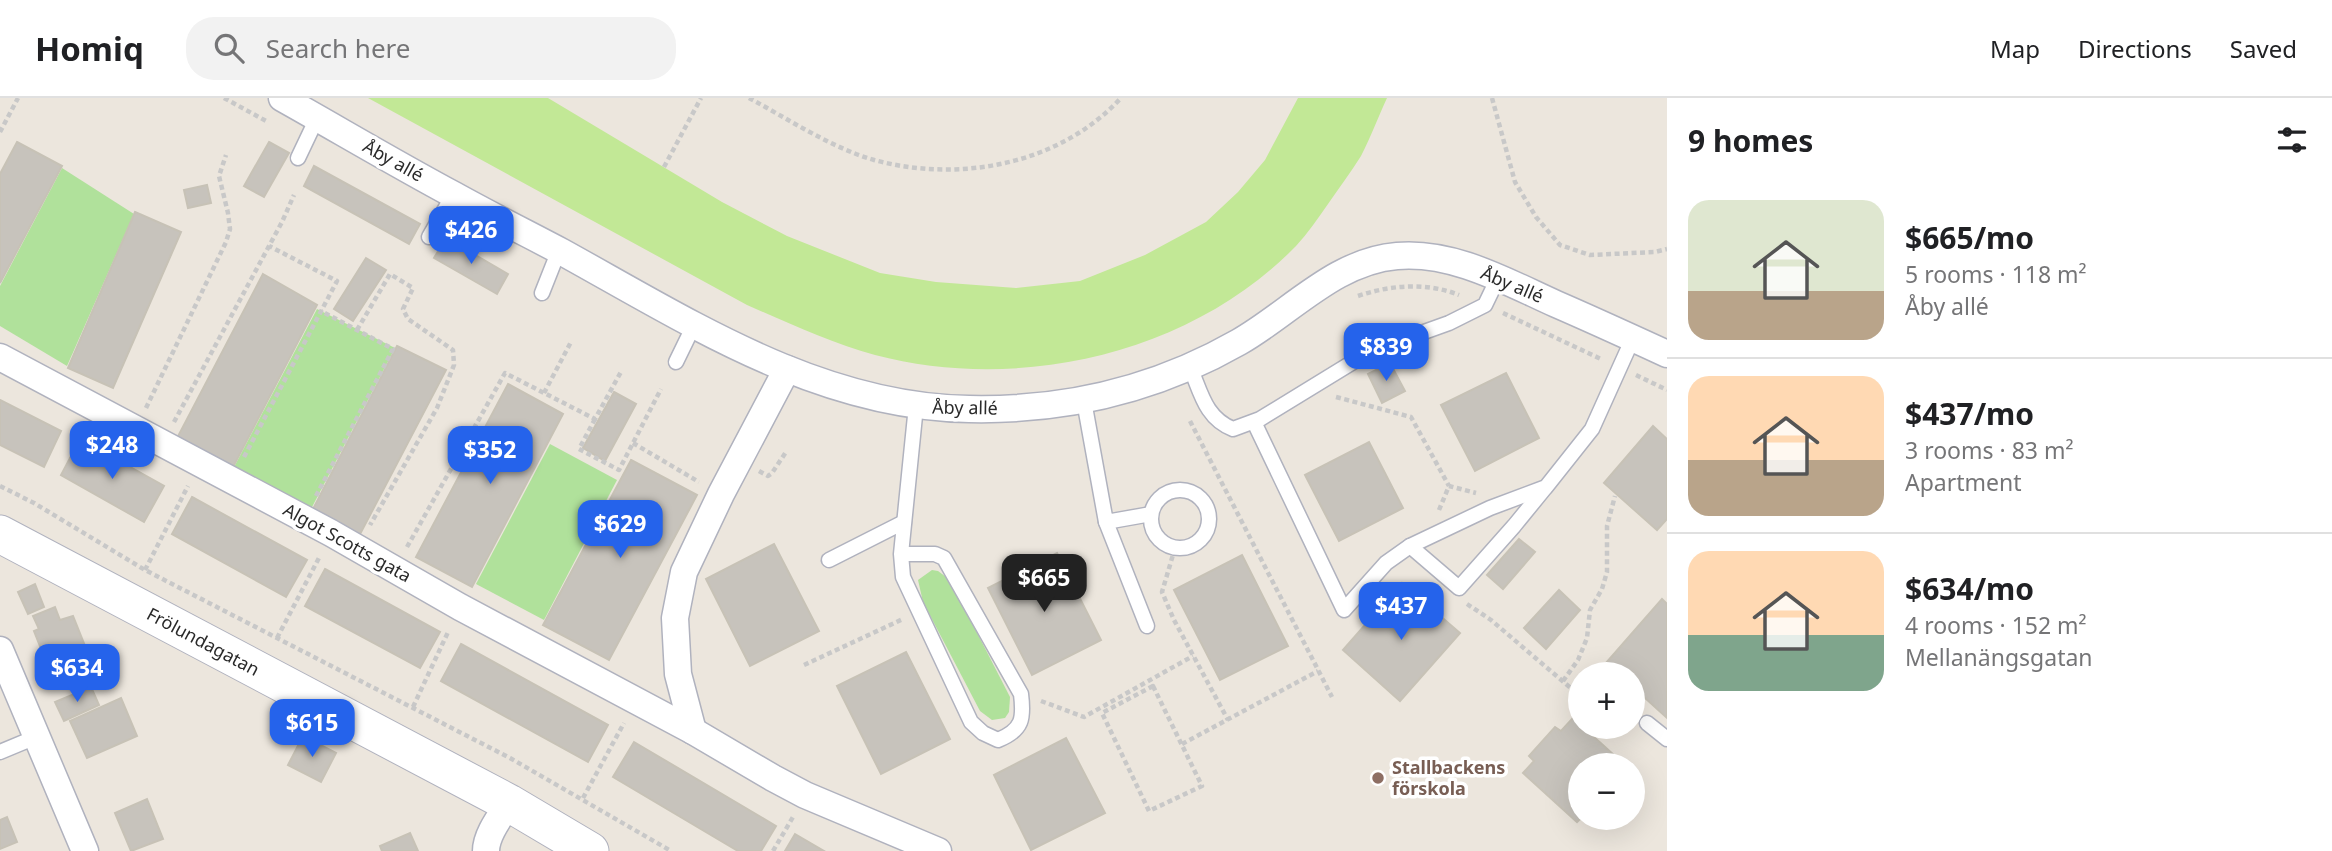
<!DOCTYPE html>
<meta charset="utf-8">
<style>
:root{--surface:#fff;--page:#f2f2f2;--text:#202124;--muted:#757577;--line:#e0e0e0;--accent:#2563eb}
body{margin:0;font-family:"Noto Sans",sans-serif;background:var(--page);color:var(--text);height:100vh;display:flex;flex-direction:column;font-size:26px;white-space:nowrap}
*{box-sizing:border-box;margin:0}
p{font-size:23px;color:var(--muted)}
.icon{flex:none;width:38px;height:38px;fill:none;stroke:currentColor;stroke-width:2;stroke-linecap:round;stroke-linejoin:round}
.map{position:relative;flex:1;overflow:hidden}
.sheet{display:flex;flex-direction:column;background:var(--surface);width:665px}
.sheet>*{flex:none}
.buttons{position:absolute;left:1568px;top:564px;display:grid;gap:14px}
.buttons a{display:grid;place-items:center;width:77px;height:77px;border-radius:50%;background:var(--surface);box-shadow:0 7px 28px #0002;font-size:35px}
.price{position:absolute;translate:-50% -60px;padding:0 16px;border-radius:14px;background:var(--accent);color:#fff;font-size:23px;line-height:46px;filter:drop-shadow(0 2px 4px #0008)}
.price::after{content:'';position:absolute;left:50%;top:42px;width:21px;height:16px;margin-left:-10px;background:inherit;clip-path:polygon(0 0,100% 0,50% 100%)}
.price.on{background:#222;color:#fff}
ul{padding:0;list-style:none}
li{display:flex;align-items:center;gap:21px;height:175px;padding:0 21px}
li+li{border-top:2px solid var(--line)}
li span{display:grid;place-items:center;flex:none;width:196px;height:140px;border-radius:21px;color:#555}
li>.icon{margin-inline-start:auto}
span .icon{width:84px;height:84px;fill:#fffc;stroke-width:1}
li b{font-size:30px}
h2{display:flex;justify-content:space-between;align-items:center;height:84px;padding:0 21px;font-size:30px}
header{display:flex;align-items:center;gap:42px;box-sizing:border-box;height:98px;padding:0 35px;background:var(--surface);border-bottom:2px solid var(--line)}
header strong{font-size:33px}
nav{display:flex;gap:38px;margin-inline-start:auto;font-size:24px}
.search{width:490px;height:63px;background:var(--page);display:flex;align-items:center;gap:18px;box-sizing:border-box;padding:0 24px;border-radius:28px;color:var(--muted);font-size:26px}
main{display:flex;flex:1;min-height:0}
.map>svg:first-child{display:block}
</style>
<header>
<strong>Homiq</strong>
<div class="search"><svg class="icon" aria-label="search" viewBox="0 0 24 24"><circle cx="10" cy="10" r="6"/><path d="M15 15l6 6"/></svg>Search here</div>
<nav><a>Map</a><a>Directions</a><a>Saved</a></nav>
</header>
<main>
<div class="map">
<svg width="1667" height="753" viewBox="0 0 1667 753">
<rect width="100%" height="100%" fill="#ece6dd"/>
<g fill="#b0e19b">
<path d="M62 70 134 116 67 268 0 228V188Z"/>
<path d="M317 211 395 250 311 411 233 371Z"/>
<path d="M550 346 617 382 544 522 476 486Z"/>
<path d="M932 472 938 473 950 482 1010 599 1009 614 1005 620 992 622 980 613 923 504 918 482Z"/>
</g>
<path fill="#c2e896" d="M368 0H548L722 104 787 138 880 175 936 184 1016 190 1080 183 1145 157 1206 124 1238 94 1265 62 1298 0H1387C1378 19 1371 39 1361 58 1351 74 1339 90 1328 106 1318 120 1308 135 1296 148 1191 256 1020 295 875 257 831 245 788 225 747 207Z"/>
<g fill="#c7c3bc" stroke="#c7c2b6" stroke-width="2">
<path d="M17 44 62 68 0 185V76Z"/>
<path d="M269 44 289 55 264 99 244 88Z"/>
<path d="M314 68 420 126 409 146 304 88Z"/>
<path d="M207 87 211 105 188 110 184 92Z"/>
<path d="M135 114 181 134 113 290 68 270Z"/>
<path d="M446 140 508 176 497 196 434 160Z"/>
<path d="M366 160 386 172 353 223 334 211Z"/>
<path d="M263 176 317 207 231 373 175 344Z"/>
<path d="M397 248 446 272 358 440 311 415Z"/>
<path d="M1390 265 1405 293 1382 305 1368 276Z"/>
<path d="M1506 275 1539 340 1475 373 1441 307Z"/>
<path d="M508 286 563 316 472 489 416 459Z"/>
<path d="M614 294 636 306 605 363 583 350Z"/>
<path d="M0 302 61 333 44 369 0 347Z"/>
<path d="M1653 328 1667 341V421L1657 432 1604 385Z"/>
<path d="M80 341 164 388 144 424 61 377Z"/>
<path d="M1369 344 1403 410 1339 443 1305 377Z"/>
<path d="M631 362 697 397 609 562 543 527Z"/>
<path d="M192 399 307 462 286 499 172 436Z"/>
<path d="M1519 441 1535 454 1503 491 1487 477Z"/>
<path d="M774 446 819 533 750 568 706 481Z"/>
<path d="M1057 455 1101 542 1032 577 988 490Z"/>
<path d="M1242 457 1288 548 1220 582 1174 492Z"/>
<path d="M325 471 440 534 420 570 305 508Z"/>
<path d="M1402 485 1460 535 1400 603 1343 552Z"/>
<path d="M35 486 44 509 28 516 18 494Z"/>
<path d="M1559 492 1580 512 1546 551 1524 530Z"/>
<path d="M1662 501 1667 506V620L1633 589V576H1618L1606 565Z"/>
<path d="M55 509 60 522 73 518 93 568 45 587 40 574 49 571 34 533 39 531 33 518Z"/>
<path d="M461 546 608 627 588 664 441 583Z"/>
<path d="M906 554 950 641 881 676 837 588Z"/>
<path d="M91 589 99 607 64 623 55 604Z"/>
<path d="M121 600 137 638 87 660 70 623Z"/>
<path d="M1573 620 1625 667H1580L1582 719 1577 724 1523 675 1534 663 1529 658 1555 629 1561 633Z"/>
<path d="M303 638 336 655 321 684 288 667Z"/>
<path d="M1066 640 1105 715 1031 752 994 677Z"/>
<path d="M634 644 776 728 761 753H738L613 679Z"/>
<path d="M147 701 163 741 131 753 115 715Z"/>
<path d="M7 719 17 744 0 751V722Z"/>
<path d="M410 735 418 753H382L380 748Z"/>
<path d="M795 736 824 753H785Z"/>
</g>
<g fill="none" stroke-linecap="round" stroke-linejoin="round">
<g stroke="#b0b2be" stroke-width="17">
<g id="lane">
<path d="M298 60 317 20"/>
<path d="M429 139 453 97"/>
<path d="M542 195 559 152"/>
<path d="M676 264 694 227"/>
<path d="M1190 269C1201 294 1205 320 1233 331L1260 321 1371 253 1449 225 1485 207 1498 180"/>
<path d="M1084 303 1106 424 1151 416"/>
<path d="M1254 324 1344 512 1386 465 1410 448 1490 410 1546 389 1592 331 1633 240"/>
<circle cx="1180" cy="421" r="29"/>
<path d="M1106 424 1147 528"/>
<path d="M1410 448 1459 490 1514 428 1545 390"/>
<path d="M901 456H935L944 460 1021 596C1024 620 1023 632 998 642L983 635 971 624 903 479 901 456 916 308"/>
<path d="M829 462 904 424"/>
<path d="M1647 625 1667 641"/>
<path d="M0 654 36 639"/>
</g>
</g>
<g stroke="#b0b2be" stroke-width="29">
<g id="street">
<path d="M282 0C339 32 396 66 454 97 490 117 526 135 562 154 689 224 819 309 969 311 1065 313 1155 292 1239 244 1290 215 1335 163 1397 158 1453 153 1507 184 1556 206 1593 222 1630 239 1667 256"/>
<path d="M0 259 331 435 460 509 693 633 773 680 805 697 938 753"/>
<path d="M0 552 85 753"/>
<path d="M693 633 678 576 675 520 684 474 721 396 787 271"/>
<path d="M486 753C486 737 500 719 509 705"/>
</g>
</g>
<g stroke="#b0b2be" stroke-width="39">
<path id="secondary" d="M0 436 509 705 590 753"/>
</g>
<g stroke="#c8c8c8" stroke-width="4.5" stroke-dasharray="5 3.5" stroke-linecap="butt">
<path d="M224 0 268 24"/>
<path d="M749 0C788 21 832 50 874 62 959 85 1059 67 1121 0"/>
<path d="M1492 0 1515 84 1536 119 1560 147 1590 157 1655 154 1667 151"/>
<path d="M0 34 18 0"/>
<path d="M664 69 701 0"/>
<path d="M1358 198C1390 187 1427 184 1459 197"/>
<path d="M1503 215 1603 262"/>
<path d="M357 232 390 176 413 190 403 211 408 221 453 252 454 267 437 310 370 427"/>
<path d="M1636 277 1667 292"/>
<path d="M544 295 571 244"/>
<path d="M1336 299 1411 319 1449 388"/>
<path d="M146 310 226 144 230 131 228 115 219 78 226 57"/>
<path d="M595 321 579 351 619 372 661 291"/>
<path d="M1190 323 1332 599"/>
<path d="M174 324 282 124 294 97"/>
<path d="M633 345 699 384"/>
<path d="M244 359 337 183 269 148"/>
<path d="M759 373 768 378 772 375 786 354"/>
<path d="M0 388 34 405 145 472 510 660 671 753"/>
<path d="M316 398 393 251 321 213"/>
<path d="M1439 412 1449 388 1476 395"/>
<path d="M407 449 505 275 595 321 622 272"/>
<path d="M1175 450 1162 494 1174 522 1228 622"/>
<path d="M145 472 188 388"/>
<path d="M1467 506 1491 522 1580 598"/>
<path d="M277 540 320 458"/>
<path d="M804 567 903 521"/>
<path d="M1563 583 1578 562 1587 540 1590 512 1602 491 1607 474V428L1615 398"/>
<path d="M1153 588 1202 688 1149 713 1102 615Z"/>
<path d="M1041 603 1084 619 1193 558"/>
<path d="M413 609 449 532"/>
<path d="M1182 646 1318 573"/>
<path d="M583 700 624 625"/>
<path d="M773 753 793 719"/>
</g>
<use href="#lane" stroke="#fff" stroke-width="14"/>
<use href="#street" stroke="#fff" stroke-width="26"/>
<use href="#secondary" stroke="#fff" stroke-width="37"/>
</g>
<circle fill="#8d6e63" stroke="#fff" stroke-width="2.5" cx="1378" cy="680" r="7"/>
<g text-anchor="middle" stroke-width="7" stroke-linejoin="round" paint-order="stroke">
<g font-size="18" fill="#2a2a2a" stroke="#fff">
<text transform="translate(393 63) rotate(29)" y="6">Åby allé</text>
<text transform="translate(1512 187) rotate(23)" y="6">Åby allé</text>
<text transform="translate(965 310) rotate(1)" y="6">Åby allé</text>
<text transform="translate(347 445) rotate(29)" y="6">Algot Scotts gata</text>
<text transform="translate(203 544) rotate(28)" y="6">Frölundagatan</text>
</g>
<g font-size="18" font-weight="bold" fill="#785e54" stroke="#fff" text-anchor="start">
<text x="1392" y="676">Stallbackens<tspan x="1392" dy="21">förskola</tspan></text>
</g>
</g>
</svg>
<div class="buttons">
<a>+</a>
<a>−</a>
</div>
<b class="price" style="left:471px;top:168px">$426</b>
<b class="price" style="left:1386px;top:285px">$839</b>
<b class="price" style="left:112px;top:383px">$248</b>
<b class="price" style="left:490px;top:388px">$352</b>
<b class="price" style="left:620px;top:462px">$629</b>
<b class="price on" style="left:1044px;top:516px">$665</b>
<b class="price" style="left:1401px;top:544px">$437</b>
<b class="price" style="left:77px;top:606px">$634</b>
<b class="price" style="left:312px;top:661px">$615</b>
</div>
<section class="sheet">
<h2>9 homes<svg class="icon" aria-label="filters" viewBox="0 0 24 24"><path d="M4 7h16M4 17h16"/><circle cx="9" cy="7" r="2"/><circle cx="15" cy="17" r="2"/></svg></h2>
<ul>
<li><span style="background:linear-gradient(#dfe7d0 65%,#b9a48a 0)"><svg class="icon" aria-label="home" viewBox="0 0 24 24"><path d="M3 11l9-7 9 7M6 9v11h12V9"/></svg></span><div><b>$665/mo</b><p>5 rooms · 118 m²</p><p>Åby allé</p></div></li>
<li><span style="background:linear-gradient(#ffd9b3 60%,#b9a48a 0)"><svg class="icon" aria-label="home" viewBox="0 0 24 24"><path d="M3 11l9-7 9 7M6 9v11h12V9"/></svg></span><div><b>$437/mo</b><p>3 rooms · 83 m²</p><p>Apartment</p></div></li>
<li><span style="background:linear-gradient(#ffd9b3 60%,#7fa58c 0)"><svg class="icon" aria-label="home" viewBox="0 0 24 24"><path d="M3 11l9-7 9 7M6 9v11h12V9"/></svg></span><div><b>$634/mo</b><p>4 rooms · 152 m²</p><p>Mellanängsgatan</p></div></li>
</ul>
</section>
</main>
